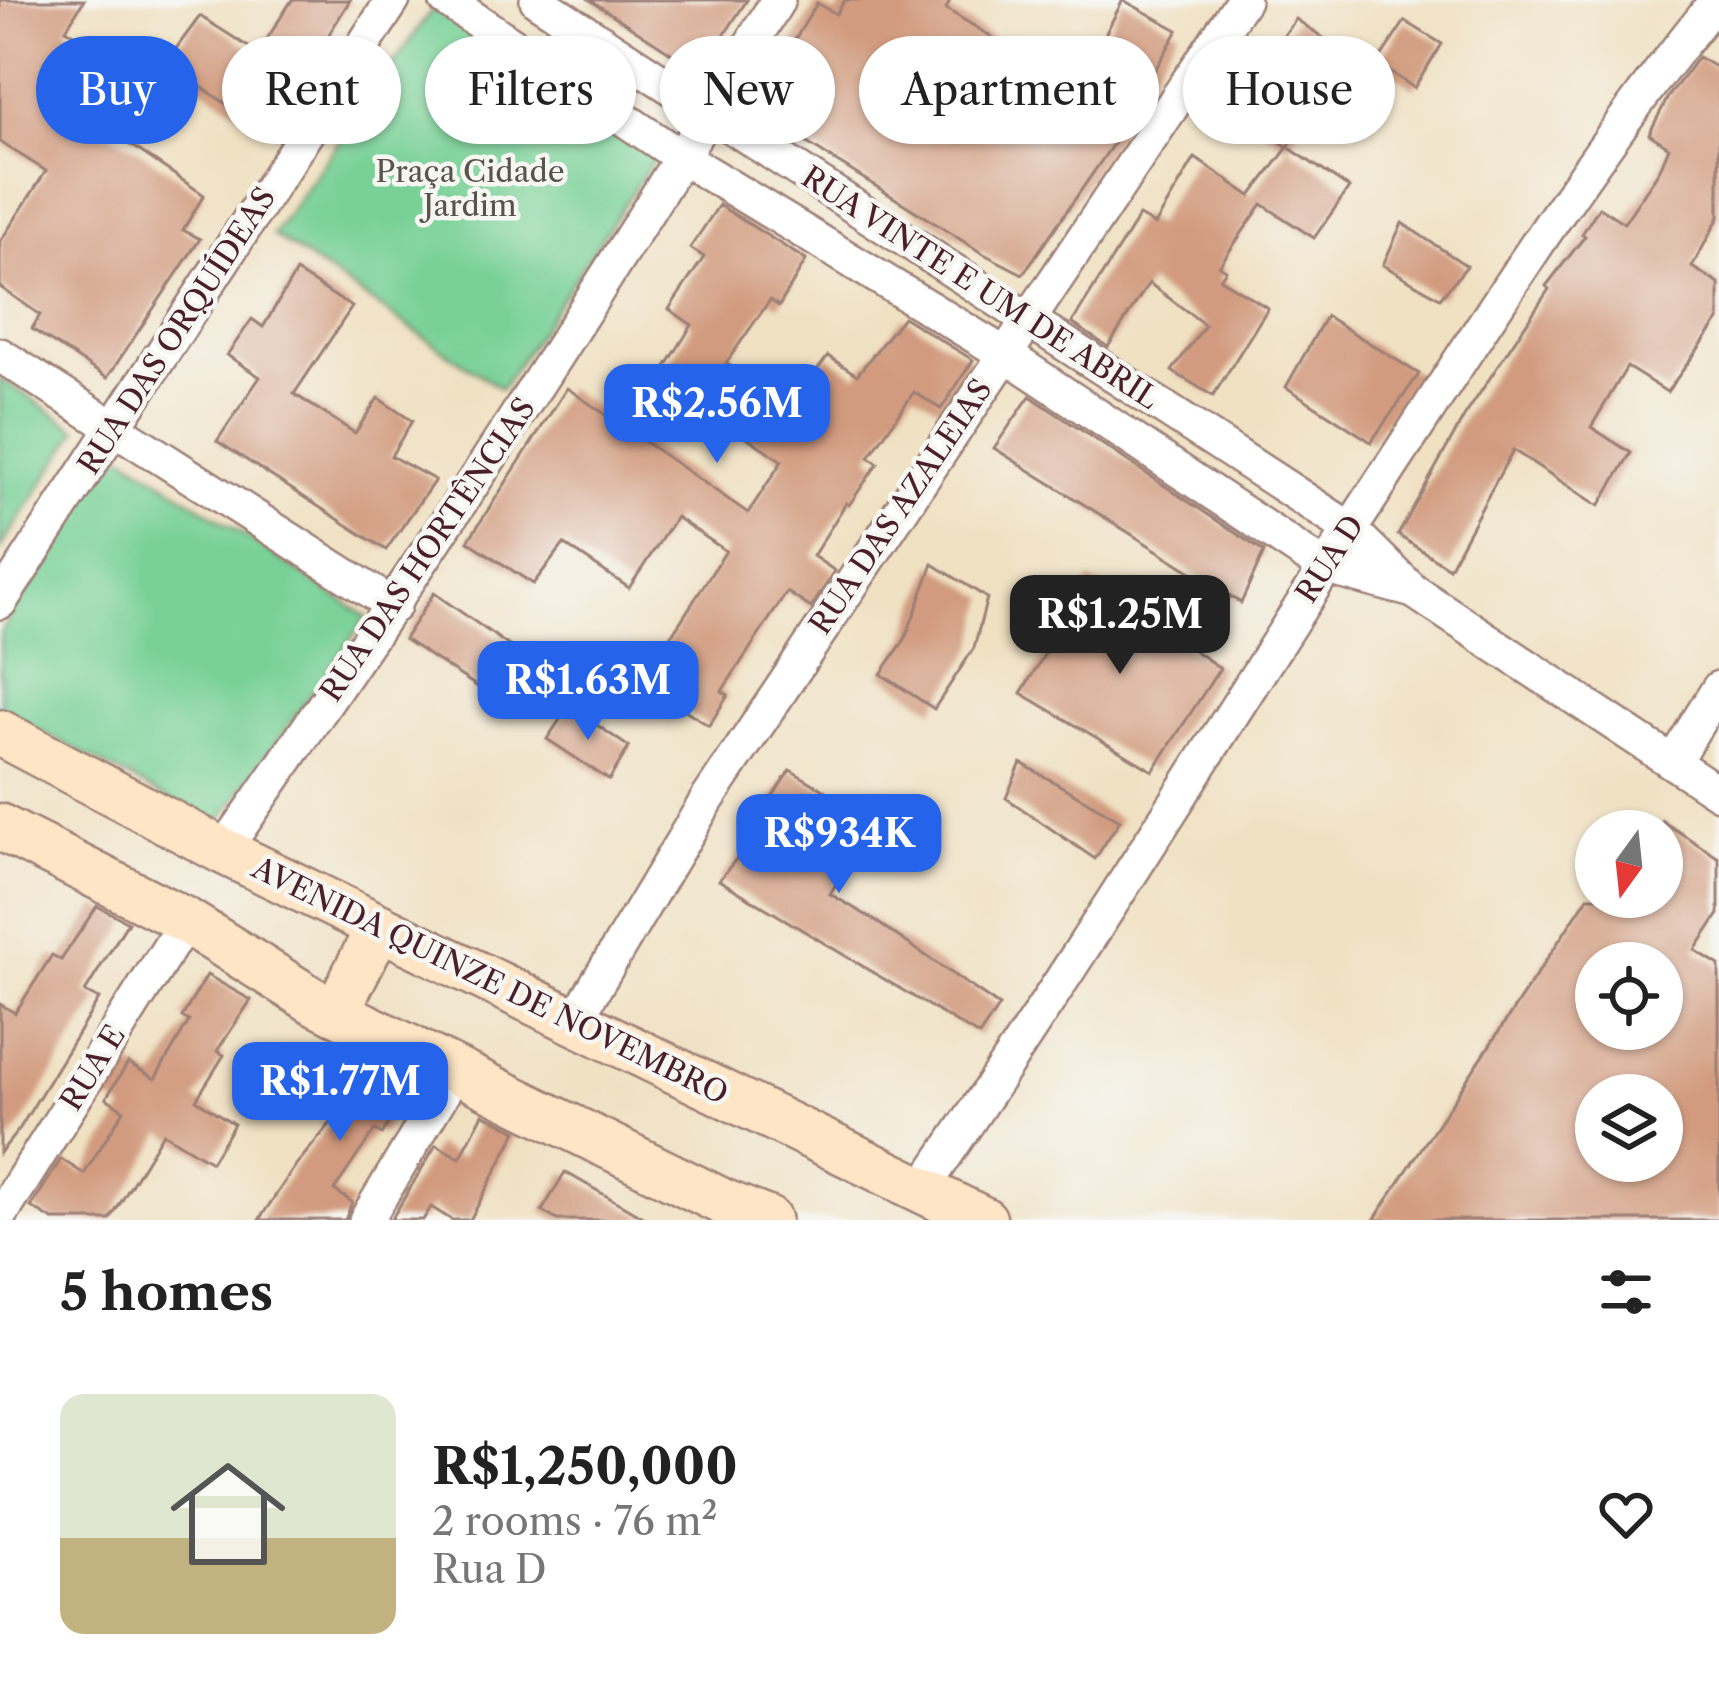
<!DOCTYPE html>
<meta charset="utf-8">
<style>
:root{--surface:#fff;--page:#f2f2f2;--text:#222;--muted:#767676;--line:#e0e0e0;--accent:#2563eb}
body{margin:0;font-family:"Libre Caslon Text",serif;background:var(--page);color:var(--text);height:100vh;display:flex;flex-direction:column;font-size:45px;white-space:nowrap}
*{box-sizing:border-box;margin:0}
p{font-size:39px;color:var(--muted)}
.icon{flex:none;width:66px;height:66px;fill:none;stroke:currentColor;stroke-width:2;stroke-linecap:round;stroke-linejoin:round}
.map{position:relative;height:1220px;overflow:hidden}
.drawer{display:flex;flex-direction:column;background:var(--surface);flex:1}
.drawer>*{flex:none}
.hud{position:absolute;left:36px;top:36px;width:1647px;height:108px;display:flex;gap:24px}
.needle{width:78px;rotate:195deg}
.controls{position:absolute;left:1575px;top:810px;display:grid;gap:24px}
.controls a{display:grid;place-items:center;width:108px;height:108px;border-radius:50%;background:var(--surface);box-shadow:0 3px 9px #0004;font-size:60px}
.price{position:absolute;translate:-50% -102px;padding:0 27px;border-radius:24px;background:var(--accent);color:#fff;font-size:39px;line-height:78px;filter:drop-shadow(0 3px 6px #0008)}
.price::after{content:'';position:absolute;left:50%;top:72px;width:36px;height:27px;margin-left:-18px;background:inherit;clip-path:polygon(0 0,100% 0,50% 100%)}
.price.active{background:#222;color:#fff}
ul{padding:0;list-style:none}
li{display:flex;align-items:center;gap:36px;height:300px;padding:0 60px}
li+li{border-top:3px solid var(--line)}
li span{display:grid;place-items:center;flex:none;width:336px;height:240px;border-radius:24px;color:#555}
li>.icon{margin-inline-start:auto}
span .icon{width:144px;height:144px;fill:#fffc;stroke-width:1}
li b{font-size:51px}
h2{display:flex;justify-content:space-between;align-items:center;height:144px;padding:0 60px;font-size:51px}
.tag{padding:0 42px;border-radius:54px;background:var(--surface);box-shadow:0 3px 9px #0004;font-size:42px;line-height:108px}
.tag.active{background:var(--accent);color:#fff}
.map>svg:first-child{display:block}
</style>
<div class="map">
<svg width="1719" height="1220" viewBox="0 0 1719 1220">
<rect width="100%" height="100%" fill="#f6f6f2"/>
<filter id="ink" filterUnits="userSpaceOnUse"><feTurbulence type="fractalNoise" baseFrequency=".00833" numOctaves="2"/><feDisplacementMap in="SourceGraphic" scale="24" xChannelSelector="R" yChannelSelector="G"/><feConvolveMatrix kernelMatrix="1 2 1 2 8 2 1 2 1" color-interpolation-filters="sRGB"/></filter>
<filter id="wash" filterUnits="userSpaceOnUse"><feTurbulence type="fractalNoise" baseFrequency=".004" numOctaves="4" result="noise"/><feDisplacementMap in="SourceGraphic" scale="48" xChannelSelector="R" yChannelSelector="G"/><feGaussianBlur stdDeviation="2.7" result="paint"/><feColorMatrix in="noise" values="0 0 0 0 0 0 0 0 0 0 0 0 0 0 0 0 0 1.4 0 .05"/><feComposite in="paint" operator="in"/></filter>
<g filter="url(#wash)">
<rect width="100%" height="100%" fill="#f0e1c3"/>
<g fill="#79d197" stroke="#627861" stroke-width="3">
<path d="M433 8 661 149 501 389 273 235Z"/>
<path d="M0 378 78 430 0 549Z"/>
<path d="M114 449 367 617 217 825 0 709V633Z"/>
</g>
<g id="blocks">
<g fill="#d29b7f" fill-rule="evenodd">
<path d="M0 0H84L66 29 87 43 54 102 137 149 204 195 183 230 200 239 107 378 32 329 40 315 0 287V242L46 171 0 142Z"/>
<path d="M292 0H350L268 133 166 62 200 16 258 53Z"/>
<path d="M590 0H747L700 72Z"/>
<path d="M845 0H950L946 9 992 37 1122 131 1023 274 982 253 753 109 817 3 836 14Z"/>
<path d="M1123 0 1178 30 1150 79 1099 46Z"/>
<path d="M1296 19 1361 64 1340 97 1325 88 1288 147 1225 104 1256 55 1265 61Z"/>
<path d="M1405 21 1442 44 1414 88 1377 63Z"/>
<path d="M1698 57 1719 69V217L1692 267 1719 284V320L1667 392 1627 367 1591 427 1631 453 1599 506 1513 450 1449 568 1398 535 1464 417 1549 289 1546 286 1585 236 1582 234 1599 207 1624 223 1659 171 1669 147 1649 134 1668 97Z"/>
<path d="M1288 147 1349 188 1314 238 1262 204 1219 266 1226 270 1220 279 1268 308 1213 396 1172 371 1205 325 1149 283 1108 347 1072 323 1139 216 1155 225 1195 158 1251 196Z"/>
<path d="M719 205 806 260 779 306 770 300 726 363 791 404 828 356 857 375 903 317 973 360 941 409 914 392 869 457 878 463 849 505 846 503 813 556 835 571 811 608 787 592 722 691 728 695 709 726 642 681 726 551 676 517 629 588 564 544 533 584 468 541 567 388 748 513 782 461 659 378 692 325 669 309 704 257 690 248Z"/>
<path d="M1402 223 1467 266 1440 298 1383 265Z"/>
<path d="M296 272 352 307 294 394 355 433 378 398 412 421 391 456 435 480 386 550 217 441 260 377 227 355 252 319 263 327Z"/>
<path d="M1326 316 1419 374 1371 442 1286 387Z"/>
<path d="M1030 396 1264 552 1241 603 994 448Z"/>
<path d="M933 564 987 598 974 648 934 709 881 674 905 639Z"/>
<path d="M1090 580 1220 668 1153 771 1021 693Z"/>
<path d="M434 593 529 660 501 702 404 639Z"/>
<path d="M569 706 629 747 609 780 547 739Z"/>
<path d="M1021 763 1120 820 1095 859 1006 798Z"/>
<path d="M790 770 875 820 830 894 871 918 999 1006 979 1036 719 880 771 816 763 811Z"/>
<path d="M1662 821 1719 858V914L1695 950 1719 965V1220H1374L1588 897H1662ZM1596 963H1662V1029H1596ZM1596 1095H1662V1161H1596Z"/>
<path d="M97 906 128 922 85 992 99 999 20 1128 0 1153V1004L15 1013 52 955 61 960Z"/>
<path d="M207 975 251 1000 217 1051 224 1055 196 1100 234 1124 211 1162 163 1133 110 1220H53L31 1207 61 1159 84 1174 124 1110 106 1098 128 1063 155 1079 189 1021 182 1017Z"/>
<path d="M359 1053 413 1082 382 1134 375 1130 334 1190 352 1202 345 1220H259L296 1165 341 1111 327 1103Z"/>
<path d="M483 1114 517 1131 470 1220H452L431 1207 423 1220H391L436 1145 460 1158Z"/>
<path d="M565 1172 648 1220H557L542 1211Z"/>
</g>
</g>
</g>
<g filter="url(#ink)">
<use href="#blocks" fill-opacity="0" stroke="#9d8077" stroke-width="3"/>
<g fill="none" stroke-linecap="round" stroke-linejoin="round">
<g stroke="#9d8077" stroke-width="38">
<g id="minor">
<path d="M446 0 684 159 1003 353 1324 567 1410 590"/>
<path d="M537 0 1350 529 1412 590 1719 793"/>
<path d="M0 355 394 606"/>
<path d="M0 602 393 0"/>
<path d="M1673 762 1719 688"/>
<path d="M223 851C418 573 602 290 778 0"/>
<path d="M574 1022 707 800 1243 0"/>
<path d="M921 1191C1092 942 1249 683 1415 430 1510 283 1606 135 1717 0"/>
<path d="M0 1216 186 921"/>
<path d="M366 1220 456 1071"/>
</g>
</g>
<g stroke="#9d8077" stroke-width="50">
<g id="secondary">
<path d="M0 733 223 851 984 1220"/>
<path d="M0 827 186 921 312 1000 723 1202 768 1220"/>
<path d="M336 1012 379 927"/>
</g>
</g>
<use href="#minor" stroke="#fff" stroke-width="33"/>
<use href="#secondary" stroke="#fde5c5" stroke-width="45"/>
</g>
</g>
<g text-anchor="middle" stroke-width="9" stroke-linejoin="round" paint-order="stroke">
<g font-size="30" fill="#58544b" stroke="#f6f6f2">
<text x="470" y="182">Praça Cidade<tspan x="470" dy="34">Jardim</tspan></text>
</g>
<g font-size="30" fill="#4a1f2b" stroke="#f6f6f2">
<text transform="translate(980 288) rotate(33)" y="10">RUA VINTE E UM DE ABRIL</text>
<text transform="translate(177 331) rotate(-57)" y="10">RUA DAS ORQUÍDEAS</text>
<text transform="translate(901 507) rotate(-56)" y="10">RUA DAS AZALEIAS</text>
<text transform="translate(428 550) rotate(-56)" y="10">RUA DAS HORTÊNCIAS</text>
<text transform="translate(1330 559) rotate(-57)" y="10">RUA D</text>
<text transform="translate(490 981) rotate(26)" y="10">AVENIDA QUINZE DE NOVEMBRO</text>
<text transform="translate(93 1068) rotate(-58)" y="10">RUA E</text>
</g>
</g>
</svg>
<div class="controls">
<a><svg class="needle" viewBox="-14 -14 28 28"><path d="M0-13l5 13h-10z" fill="#e53935"/><path d="M0 13l5-13h-10z" fill="#767676"/></svg></a>
<a><svg class="icon" aria-label="locate" viewBox="0 0 24 24"><circle cx="12" cy="12" r="6"/><path d="M12 2v4M12 18v4M2 12h4M18 12h4"/></svg></a>
<a><svg class="icon" aria-label="layers" viewBox="0 0 24 24"><path d="M12 4l9 5-9 5-9-5zM3 14l9 5 9-5"/></svg></a>
</div>
<b class="price" style="left:717px;top:466px">R$2.56M</b>
<b class="price active" style="left:1120px;top:677px">R$1.25M</b>
<b class="price" style="left:588px;top:743px">R$1.63M</b>
<b class="price" style="left:839px;top:896px">R$934K</b>
<b class="price" style="left:340px;top:1144px">R$1.77M</b>
<div class="hud">
<a class="tag active">Buy</a>
<a class="tag">Rent</a>
<a class="tag">Filters</a>
<a class="tag">New</a>
<a class="tag">Apartment</a>
<a class="tag">House</a>
</div>
</div>
<section class="drawer">
<h2>5 homes<svg class="icon" aria-label="filters" viewBox="0 0 24 24"><path d="M4 7h16M4 17h16"/><circle cx="9" cy="7" r="2"/><circle cx="15" cy="17" r="2"/></svg></h2>
<ul>
<li><span style="background:linear-gradient(#dfe7d0 60%,#c2b280 0)"><svg class="icon" aria-label="home" viewBox="0 0 24 24"><path d="M3 11l9-7 9 7M6 9v11h12V9"/></svg></span><div><b>R$1,250,000</b><p>2 rooms · 76 m²</p><p>Rua D</p></div><svg class="icon" aria-label="heart" viewBox="0 0 24 24"><path d="M12 20l-8-8c-3-5 5-10 8-4 3-6 11-1 8 4z"/></svg></li>
</ul>
</section>
